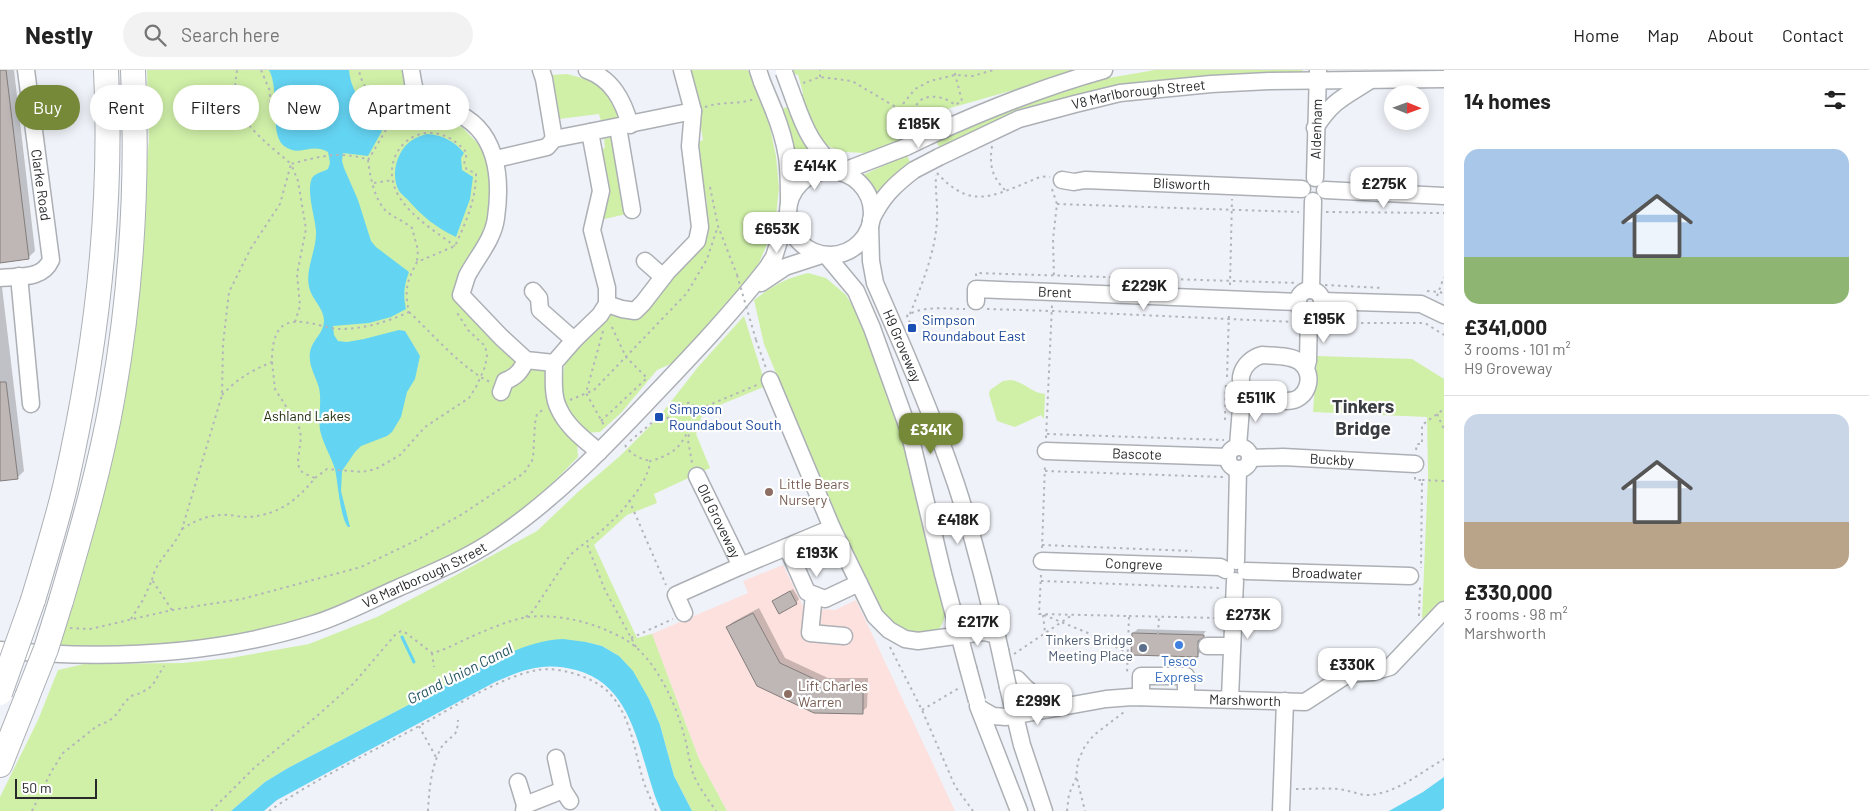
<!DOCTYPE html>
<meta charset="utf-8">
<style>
:root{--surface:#fff;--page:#f2f2f2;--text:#222;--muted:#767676;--line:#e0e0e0;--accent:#768939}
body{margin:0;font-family:Barlow,sans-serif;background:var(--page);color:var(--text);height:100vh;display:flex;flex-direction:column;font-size:19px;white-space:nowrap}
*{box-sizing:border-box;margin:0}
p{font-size:16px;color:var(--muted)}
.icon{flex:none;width:28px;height:28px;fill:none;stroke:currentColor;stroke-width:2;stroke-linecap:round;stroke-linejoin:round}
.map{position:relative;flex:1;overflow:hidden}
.drawer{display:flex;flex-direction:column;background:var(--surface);width:425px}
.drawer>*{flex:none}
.guide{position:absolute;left:15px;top:15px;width:475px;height:45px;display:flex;gap:10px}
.needle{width:32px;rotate:91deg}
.controls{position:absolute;left:1384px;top:15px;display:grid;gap:10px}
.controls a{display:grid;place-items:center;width:45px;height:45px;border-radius:50%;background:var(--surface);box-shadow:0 2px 12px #0003;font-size:25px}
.scale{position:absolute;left:15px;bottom:12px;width:82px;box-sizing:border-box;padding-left:5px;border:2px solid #28292b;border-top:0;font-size:14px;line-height:18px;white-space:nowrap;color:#28292b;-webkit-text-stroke:4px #fff;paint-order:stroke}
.price{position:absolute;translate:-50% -42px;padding:0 11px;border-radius:10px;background:#fff;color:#222;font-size:16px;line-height:32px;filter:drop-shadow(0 1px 2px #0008)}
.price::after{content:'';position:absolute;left:50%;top:30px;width:15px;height:11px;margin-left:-8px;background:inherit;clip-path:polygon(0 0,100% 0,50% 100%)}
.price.on{background:var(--accent);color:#fff}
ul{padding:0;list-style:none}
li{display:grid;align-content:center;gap:10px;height:265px;padding:0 20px}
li+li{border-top:1px solid var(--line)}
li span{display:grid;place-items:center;height:155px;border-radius:15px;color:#555}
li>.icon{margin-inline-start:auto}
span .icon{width:90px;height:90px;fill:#fffc;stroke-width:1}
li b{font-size:21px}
h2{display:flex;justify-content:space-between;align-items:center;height:60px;padding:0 20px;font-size:21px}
.chip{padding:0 18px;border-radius:22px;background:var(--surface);box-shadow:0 2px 12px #0003;font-size:18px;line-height:45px}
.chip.on{background:var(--accent);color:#fff}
header{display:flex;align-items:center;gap:30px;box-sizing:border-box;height:70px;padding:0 25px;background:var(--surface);border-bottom:1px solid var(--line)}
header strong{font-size:24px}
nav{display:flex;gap:28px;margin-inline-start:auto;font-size:18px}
.search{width:350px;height:45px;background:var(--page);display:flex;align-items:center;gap:12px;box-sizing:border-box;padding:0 18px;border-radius:28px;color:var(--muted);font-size:19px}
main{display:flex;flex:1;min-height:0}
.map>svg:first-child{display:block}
</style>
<header>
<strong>Nestly</strong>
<div class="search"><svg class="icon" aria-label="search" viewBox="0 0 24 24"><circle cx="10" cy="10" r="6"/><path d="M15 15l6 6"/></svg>Search here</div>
<nav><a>Home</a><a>Map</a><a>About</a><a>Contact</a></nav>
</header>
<main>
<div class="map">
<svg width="1444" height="741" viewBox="0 0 1444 741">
<rect width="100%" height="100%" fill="#eff2f8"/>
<path fill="#fce1de" d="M783 495 804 538 835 540 856 530 955 741H727L699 689 669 609 649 565 748 523 743 511Z"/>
<g fill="#d0f0a8">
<path d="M147 0H406L438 46 463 58 481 77 491 102 492 137 481 170 455 219 518 292 544 300 549 307 552 344 577 373 578 387 532 434 484 468 433 497 346 536 265 561 172 576 57 578 81 508 120 329 136 207 149 70Z"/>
<path d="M691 0H748L769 53 776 86 779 118 775 156 758 195 748 213 677 291 657 300 621 343 600 362 585 363C579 357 570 350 566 343 559 331 562 300 567 288L602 250 611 244 623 247 684 196 685 188 706 165 707 134 696 73 703 70Z"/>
<path d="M788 0H1084L947 39 903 67 896 75 877 81 863 83 846 82 830 77 823 72 811 57 800 30 803 23 798 5 789 2Z"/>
<path d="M1155 0H1303L1301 3 1176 9 940 79 936 71 1004 38 1091 11Z"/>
<path d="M567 4 593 11 609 23 621 50 602 55 599 44 559 49 551 5Z"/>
<path d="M787 37 794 54 814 87 796 93 782 39Z"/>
<path d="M617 66 631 143 600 150 610 125 602 79 605 78 604 69Z"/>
<path d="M907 85 911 95 889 110 875 124 863 105Z"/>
<path d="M808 203 826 208 846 225 861 250 899 356 945 544C940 567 933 563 912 566L891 554 879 539 844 469 764 274 754 230C774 215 784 209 808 203Z"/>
<path d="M744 246 766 316 703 342 696 364 710 398 654 424 657 433 627 445 594 475 637 568 652 564 699 689 727 741H692L674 706 660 655 649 629 619 586 602 576 586 572 498 588 288 698 265 712 231 741H0V727L38 650 58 600 84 594 183 593 230 588 309 574 377 547 423 523 537 461 578 422 620 386 659 347 698 297Z"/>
<path d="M1317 286 1412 289 1444 309V531L1427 550 1422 548 1428 405 1427 347 1313 342Z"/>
<path d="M1011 310C1024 312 1032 323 1045 324L1044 349 1041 345 1015 357 997 351 989 324 990 320 1003 311Z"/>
</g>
<g fill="#64d4f3">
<path d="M269 0H349C351 26 370 40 382 61L368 86 343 83 342 91 344 98 358 130 371 171 376 177 409 202C404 215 403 226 406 239L391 247 369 253 333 256 334 265 338 271 347 272 364 269 399 260 405 261 420 286 415 309 407 322 401 347 392 362 387 366 361 376 355 382 342 401 341 421 350 457H348C340 447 338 413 335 399 331 386 323 374 320 360 318 346 322 332 319 318 316 306 308 296 310 282 312 270 324 263 324 251 324 238 312 230 309 217 305 198 317 180 316 161 315 147 306 121 312 108 315 103 323 102 328 99L330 93 328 82C310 72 301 88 284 76 269 65 280 19 269 0Z"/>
<path d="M427 64C443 65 454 71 464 83L461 88 462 100 473 107 470 129 456 167C435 157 422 146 407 129 404 126 401 124 399 121 393 110 394 95 400 84 406 72 415 67 427 64Z"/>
<path d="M563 569 586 572 602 576 619 586 633 601 649 629 660 655 674 706 692 741H661C639 693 638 616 576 600 544 592 525 599 495 612L277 730 264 741H231L265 712 288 698 498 588C520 578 539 570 563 569Z"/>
<path d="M1444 707V738L1440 741H1389L1423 722Z"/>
</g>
<g fill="#0003">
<path d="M0 0H14L35 181 28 188 0 191Z"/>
<path d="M0 217H2L24 401 17 408 0 410Z"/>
<path d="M793 519 799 529 796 533 773 531Z"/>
<path d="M759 538 785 588 828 608H868L867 637 862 642H815L727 557 733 552Z"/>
<path d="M1138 559 1206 561 1202 566V581L1197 585 1133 563Z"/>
</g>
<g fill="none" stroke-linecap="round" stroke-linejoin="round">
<path stroke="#64d4f3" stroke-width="3" d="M402 567 414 592"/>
</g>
<g fill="#beb7b5" stroke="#837d7b">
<path d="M0 0H6L29 189 0 193Z"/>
<path d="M0 312H6L18 409 0 411Z"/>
<path d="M790 521 797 534 779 544 772 531Z"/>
<path d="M753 543 780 593 823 613H863V644L814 643 757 616 726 557Z"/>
<path d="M1132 563 1204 565V567L1198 571V587L1131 585Z"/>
</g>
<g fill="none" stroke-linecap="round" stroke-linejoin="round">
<g stroke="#acb0b5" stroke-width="19">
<g id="minor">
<path d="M411 0C413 10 413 21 420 29 429 38 440 37 452 41 497 58 502 106 496 148 493 170 477 187 467 206 465 212 463 219 461 225L501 267 526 290 554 293"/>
<path d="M541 0 544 9 554 69 590 62 601 121 592 160 607 218V234L600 245 574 270 554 293C554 307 552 326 559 339 567 357 585 370 599 382"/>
<path d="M587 0C612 9 623 30 630 55"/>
<path d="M758 0 762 12"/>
<path d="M794 29C806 63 813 76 838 101"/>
<path d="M774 41C788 77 789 93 789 131"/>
<path d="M618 57 632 140"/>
<path d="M1315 58C1333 30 1343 28 1369 11"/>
<path d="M590 62 693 41"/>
<path d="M931 65C988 39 1043 17 1104 0"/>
<path id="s1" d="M939 87 1019 49 1075 34 1120 23 1211 14 1269 11 1444 9"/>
<path d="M496 89 547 77 554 69"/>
<circle cx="830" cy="143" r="42"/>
<path d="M841 102 906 77"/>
<path id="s2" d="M1315 108 1318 0"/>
<path id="s3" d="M1062 110 1074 112 1085 110 1302 119"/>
<path d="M1325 120 1444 126"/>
<path d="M871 150C882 127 894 115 914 100"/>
<path id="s4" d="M870 156 871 191 875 213C904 279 933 346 956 414 974 469 988 524 1000 580"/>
<path d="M826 185 856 221 872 258 909 361 943 504 968 598"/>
<path d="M645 191 663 207"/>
<path d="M19 206 31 334"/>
<path d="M0 208C19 206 42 210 51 190L26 0"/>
<path d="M761 213 785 197 822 185"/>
<circle cx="1310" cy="232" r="12"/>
<path d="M1311 220 1313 131"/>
<path d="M533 221 539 228 540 240 574 270"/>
<path id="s5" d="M976 231V219L1298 232"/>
<path d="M1322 231 1421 234 1444 245"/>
<path d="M607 234 622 239 635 241 643 233 667 202 697 171 700 157 690 76 693 41 682 0"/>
<path d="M1262 285C1274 286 1291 285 1300 292 1316 305 1308 331 1287 331 1277 331 1263 332 1253 327 1231 316 1242 290 1262 285Z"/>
<path d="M1306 298 1308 291 1309 244"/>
<path d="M770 310 832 458 875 546 889 560 905 569 918 571 984 562 997 565"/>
<path d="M501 322 505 311C516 307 521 301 526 290"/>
<path d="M1238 376 1241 338 1247 323"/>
<circle cx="1239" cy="388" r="11"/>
<path id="s6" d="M1046 381 1228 387"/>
<path id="s7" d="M1250 388 1283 387 1415 394"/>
<path id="s8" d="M697 406 741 496"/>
<path d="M787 477 807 522 825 529 859 513"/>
<path id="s9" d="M1042 491 1220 497 1226 500"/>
<path d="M1236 491 1238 399"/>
<path id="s10" d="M1246 501 1410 506"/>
<path d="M814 525 810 563 844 566"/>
<path d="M684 543 676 525 741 496 832 458"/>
<path d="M1207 576H1232"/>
<path id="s11" d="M0 580C106 590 212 586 314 554 343 545 370 530 398 518 429 504 462 491 491 472 552 432 603 379 653 326 692 285 732 243 767 198L774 187 787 146"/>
<path d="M1017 609C1028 622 1039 630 1055 637"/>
<path d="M1008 617 1022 675 1044 741"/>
<path d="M1141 627V606H1186V628"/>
<path d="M1230 628 1235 511"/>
<path d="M978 636 1019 741"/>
<path id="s12" d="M979 638 993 646 1006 647 1106 629 1132 627 1305 632 1348 604 1373 602 1390 597 1444 540"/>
<path d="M556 688 563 720 570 731"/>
<path d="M518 712 525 735"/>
<path d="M524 741 525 735 563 720"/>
<path d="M1281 741 1285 631"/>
</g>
</g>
<g stroke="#acb0b5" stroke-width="26">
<g id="highway">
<path d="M33 530C44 493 56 455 65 417 96 281 113 140 106 0"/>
<path d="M61 531C81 463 101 395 113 325 132 218 138 108 133 0"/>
<path d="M0 695 27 627"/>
</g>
</g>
<g stroke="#b3b5ba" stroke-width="2" stroke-dasharray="2.5 4" stroke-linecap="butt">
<path d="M261 0 270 21V36"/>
<path d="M820 7V0"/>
<path d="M803 13 820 7 852 11 899 39 909 46 916 58"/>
<path d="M367 21 391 20 403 25"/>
<path d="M705 37C721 31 738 35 754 29"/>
<path d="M899 39 915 19 930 11 955 5 973 6 993 0"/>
<path d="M909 46C913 41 916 34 921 30 931 23 947 28 955 35L962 31 954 0"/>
<path d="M992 76C989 96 992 107 1006 121"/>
<path d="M368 90C370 106 374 128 385 140 392 147 404 151 412 158L418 180 417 191"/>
<path d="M937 103C969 138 989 128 1028 112 1035 109 1042 105 1050 107"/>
<path d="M374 113 393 110"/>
<path d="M710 117 718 156 737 205"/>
<path d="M1052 119 1057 134 1053 169 1054 208"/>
<path d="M1057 134 1299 142"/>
<path d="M1326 142 1444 143"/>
<path d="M976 206V203L1298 213"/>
<path d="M1230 215 1232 129"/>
<path d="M1325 215 1383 218"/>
<path d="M1427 221 1440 222 1444 224"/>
<path d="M1437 226 1444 207"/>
<path d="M987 239 1052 241 1295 252"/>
<path d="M409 242C432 263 462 299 490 312"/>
<path d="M910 244C922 214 935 183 937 151 938 136 935 120 936 105"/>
<path d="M295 252 300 236 297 204 306 159 298 111 291 94C316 87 343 80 368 90L370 87 387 58C386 37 362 22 359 0"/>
<path d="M910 253 907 246C921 235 948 239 965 239"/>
<path d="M1322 253H1425L1444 265"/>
<path d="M603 261 586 323 605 357"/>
<path d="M756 270 766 298"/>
<path d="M1227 307 1229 242"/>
<path d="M222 325C238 308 251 301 272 292 272 280 273 260 286 254 301 247 323 258 339 259 364 259 387 252 409 242 404 220 407 211 417 192L455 176C466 152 476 130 476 103L467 100 464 94 467 83C426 34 371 84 400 128 413 148 436 162 455 176"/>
<path d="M570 330 594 320 687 223 707 189 718 156"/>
<path d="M1437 344 1444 359"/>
<path d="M1225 350 1226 312"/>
<path d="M601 351 647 308 626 287 610 253"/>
<path d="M690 358 688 370 692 393"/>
<path d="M1047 364 1224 370"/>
<path d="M1046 368 1052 235"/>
<path d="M630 371 654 351 658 353C672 350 679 330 692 333L697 340"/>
<path d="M625 375C630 384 640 389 650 391"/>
<path d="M1416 380 1417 374H1422V355L1444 339"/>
<path d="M1045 401 1223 407"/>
<path d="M1415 407V410H1422L1421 498"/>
<path d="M315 408 327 399 362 402 376 399 400 385 425 357 469 328 476 317 485 297 487 285 485 276 468 260 456 241"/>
<path d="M1422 410 1444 411"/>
<path d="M629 430 666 515"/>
<path d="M182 459C197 449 212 444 230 445 236 446 243 447 249 447 280 444 296 431 315 408L303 403 299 398 298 391 301 367 299 357 275 319 272 292"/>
<path d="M1042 475 1192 481"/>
<path d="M1042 478 1045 395"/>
<path d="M1041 505 1039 544 1129 546 1127 605"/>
<path d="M152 510C156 490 174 478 182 459L222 325 223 274 229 222 251 178 280 134 291 94C271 76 241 56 236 28 234 18 236 9 237 0"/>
<path d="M1041 511 1220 518"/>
<path d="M1043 545 1045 562"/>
<path d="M1044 545 1088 563 1128 583"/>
<path d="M1129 546 1219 548V547"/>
<path d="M1419 546 1420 516"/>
<path d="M526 547 533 541 570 485 586 472"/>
<path d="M131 549 143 530 152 510 172 540"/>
<path d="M70 558 90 559 172 540 242 529 361 497 413 472 464 443 524 403 533 389 535 353 537 344 544 339"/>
<path d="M1158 564 1159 547"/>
<path d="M631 568 673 549"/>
<path d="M636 577 605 520 586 472C607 460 649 416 650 391 682 383 685 368 697 340L757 315"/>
<path d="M890 577 922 640 955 716 973 741"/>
<path d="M432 583 434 597"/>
<path d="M1014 584 1072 545"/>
<path d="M922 640 959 618"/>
<path d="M419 656 437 689"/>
<path d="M1077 709 1085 741"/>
<path d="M1296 719C1310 719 1325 718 1338 719 1349 720 1358 725 1368 725 1396 724 1421 702 1444 689"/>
<path d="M32 741 51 702 63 683 97 656 109 651 118 643 124 633 131 626 141 623 152 616 164 596"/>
<path d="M211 741 254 698 317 646 354 613 395 565 401 561 406 563 432 583C442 581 451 576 460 572 479 563 508 550 528 547 553 544 583 550 606 560 612 563 620 566 626 570 655 587 676 634 684 665 688 678 689 693 694 706 700 719 708 729 716 741"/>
<path d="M269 741C317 708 370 683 421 655 454 637 502 606 538 600 560 596 597 608 611 625 632 649 635 684 644 713 648 723 652 732 656 741"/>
<path d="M428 741C429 721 431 697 441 678 445 671 453 667 457 661L458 650"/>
<path d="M1067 741 1069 724 1076 708 1078 691 1085 676 1094 665 1124 642"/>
</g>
<use href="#minor" stroke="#fff" stroke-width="16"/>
<use href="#highway" stroke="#fff" stroke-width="24"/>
<g stroke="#acb0b5" stroke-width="19" stroke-linecap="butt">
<g id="minor-bridge">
<path d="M784 2 794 29"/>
<path d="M762 12 774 41"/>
<path d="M906 77 931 65"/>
<path d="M914 100 939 87"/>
<path d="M1000 580 1008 617"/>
<path d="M968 598 977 631"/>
</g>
</g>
<g stroke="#acb0b5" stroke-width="26" stroke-linecap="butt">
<g id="highway-bridge">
<path d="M0 623 33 530"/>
<path d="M27 627 46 579 61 531"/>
</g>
</g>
<path stroke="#b3b5ba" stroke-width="2" stroke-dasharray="2.5 4" stroke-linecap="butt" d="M737 205 756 270"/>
<use href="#minor-bridge" stroke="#fff" stroke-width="16"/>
<use href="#highway-bridge" stroke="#fff" stroke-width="24"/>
</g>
<g fill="#1a4fb4" stroke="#fff" stroke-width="2">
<rect x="907" y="253" width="10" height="10" rx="2.5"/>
<rect x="654" y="342" width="10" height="10" rx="2.5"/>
</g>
<g fill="#8d6e63" stroke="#fff" stroke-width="2">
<circle cx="769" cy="422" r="5"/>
<circle cx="788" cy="624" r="5"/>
</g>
<circle fill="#3f7fe0" stroke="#fff" stroke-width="2" cx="1179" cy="575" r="5"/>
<circle fill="#5c6f8a" stroke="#fff" stroke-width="2" cx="1143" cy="578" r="5"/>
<g text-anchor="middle" stroke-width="4.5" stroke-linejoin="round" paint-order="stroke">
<g font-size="14" fill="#28292b" stroke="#fff">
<text dy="5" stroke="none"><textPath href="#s1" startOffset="211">V8 Marlborough Street</textPath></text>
<text dy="5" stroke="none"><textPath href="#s2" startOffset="49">Aldenham</textPath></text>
<text dy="5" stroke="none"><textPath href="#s3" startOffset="120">Blisworth</textPath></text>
<text transform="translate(41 115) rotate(82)" y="5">Clarke Road</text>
<text dy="5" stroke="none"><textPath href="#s5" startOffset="91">Brent</textPath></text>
<text dy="5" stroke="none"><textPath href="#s4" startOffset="126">H9 Groveway</textPath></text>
<text dy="5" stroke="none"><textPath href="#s6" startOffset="91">Bascote</textPath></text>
<text dy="5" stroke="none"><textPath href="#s7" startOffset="82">Buckby</textPath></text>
<text dy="5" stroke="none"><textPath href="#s8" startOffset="50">Old Groveway</textPath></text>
<text dy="5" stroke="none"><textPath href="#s9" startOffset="92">Congreve</textPath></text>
<text dy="5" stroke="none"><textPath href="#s10" startOffset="81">Broadwater</textPath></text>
<text dy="5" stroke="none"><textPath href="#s11" startOffset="438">V8 Marlborough Street</textPath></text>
<text dy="5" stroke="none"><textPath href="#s12" startOffset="270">Marshworth</textPath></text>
</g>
<g font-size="14" fill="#164399" stroke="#fff" text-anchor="start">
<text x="922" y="255">Simpson<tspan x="922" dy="16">Roundabout East</tspan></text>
<text x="669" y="344">Simpson<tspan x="669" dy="16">Roundabout South</tspan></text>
</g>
<g font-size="14" fill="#22300f" stroke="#fff">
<text x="307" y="351">Ashland Lakes</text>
</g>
<g font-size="14" fill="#785e54" stroke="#fff" text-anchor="start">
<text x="779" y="419">Little Bears<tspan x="779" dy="16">Nursery</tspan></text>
<text x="798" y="621">Lift Charles<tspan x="798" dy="16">Warren</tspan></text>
</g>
<g font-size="14" fill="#4e5e75" stroke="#fff" text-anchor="end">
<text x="1133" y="575">Tinkers Bridge<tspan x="1133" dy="16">Meeting Place</tspan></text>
</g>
<g font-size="14" fill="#366cbe" stroke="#fff">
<text x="1179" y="596">Tesco<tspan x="1179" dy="16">Express</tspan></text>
</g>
<g font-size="15" font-style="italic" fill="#255562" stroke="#fff">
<text transform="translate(460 604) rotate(-27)" y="5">Grand Union Canal</text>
</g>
<g font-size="19" font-weight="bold" fill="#3a3d41" stroke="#fff">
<text x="1363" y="343">Tinkers<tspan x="1363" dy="22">Bridge</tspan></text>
</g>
</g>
</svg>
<div class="controls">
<a><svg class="needle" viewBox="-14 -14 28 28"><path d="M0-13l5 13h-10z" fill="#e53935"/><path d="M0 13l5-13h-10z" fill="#767676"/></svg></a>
</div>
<div class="scale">50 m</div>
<b class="price" style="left:919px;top:79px">£185K</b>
<b class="price" style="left:815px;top:121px">£414K</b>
<b class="price" style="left:1384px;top:139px">£275K</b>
<b class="price" style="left:777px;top:184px">£653K</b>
<b class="price" style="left:1144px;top:241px">£229K</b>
<b class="price" style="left:1324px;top:274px">£195K</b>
<b class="price" style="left:1256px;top:353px">£511K</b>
<b class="price on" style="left:931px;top:385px">£341K</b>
<b class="price" style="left:958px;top:475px">£418K</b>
<b class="price" style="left:817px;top:508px">£193K</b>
<b class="price" style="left:1248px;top:570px">£273K</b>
<b class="price" style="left:978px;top:577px">£217K</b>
<b class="price" style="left:1352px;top:620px">£330K</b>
<b class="price" style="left:1038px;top:656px">£299K</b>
<div class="guide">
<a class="chip on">Buy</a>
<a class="chip">Rent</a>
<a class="chip">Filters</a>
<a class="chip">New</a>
<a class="chip">Apartment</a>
</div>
</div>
<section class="drawer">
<h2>14 homes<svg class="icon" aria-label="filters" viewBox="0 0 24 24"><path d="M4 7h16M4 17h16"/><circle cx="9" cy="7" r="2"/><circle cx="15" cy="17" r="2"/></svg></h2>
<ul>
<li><span style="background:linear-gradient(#a9c7e8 70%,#8fb573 0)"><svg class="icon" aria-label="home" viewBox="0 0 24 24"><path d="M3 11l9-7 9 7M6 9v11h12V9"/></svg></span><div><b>£341,000</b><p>3 rooms · 101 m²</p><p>H9 Groveway</p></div></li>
<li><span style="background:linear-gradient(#c9d6e8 70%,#b9a48a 0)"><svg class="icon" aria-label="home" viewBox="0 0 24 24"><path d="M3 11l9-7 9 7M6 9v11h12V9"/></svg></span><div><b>£330,000</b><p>3 rooms · 98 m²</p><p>Marshworth</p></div></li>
</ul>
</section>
</main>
